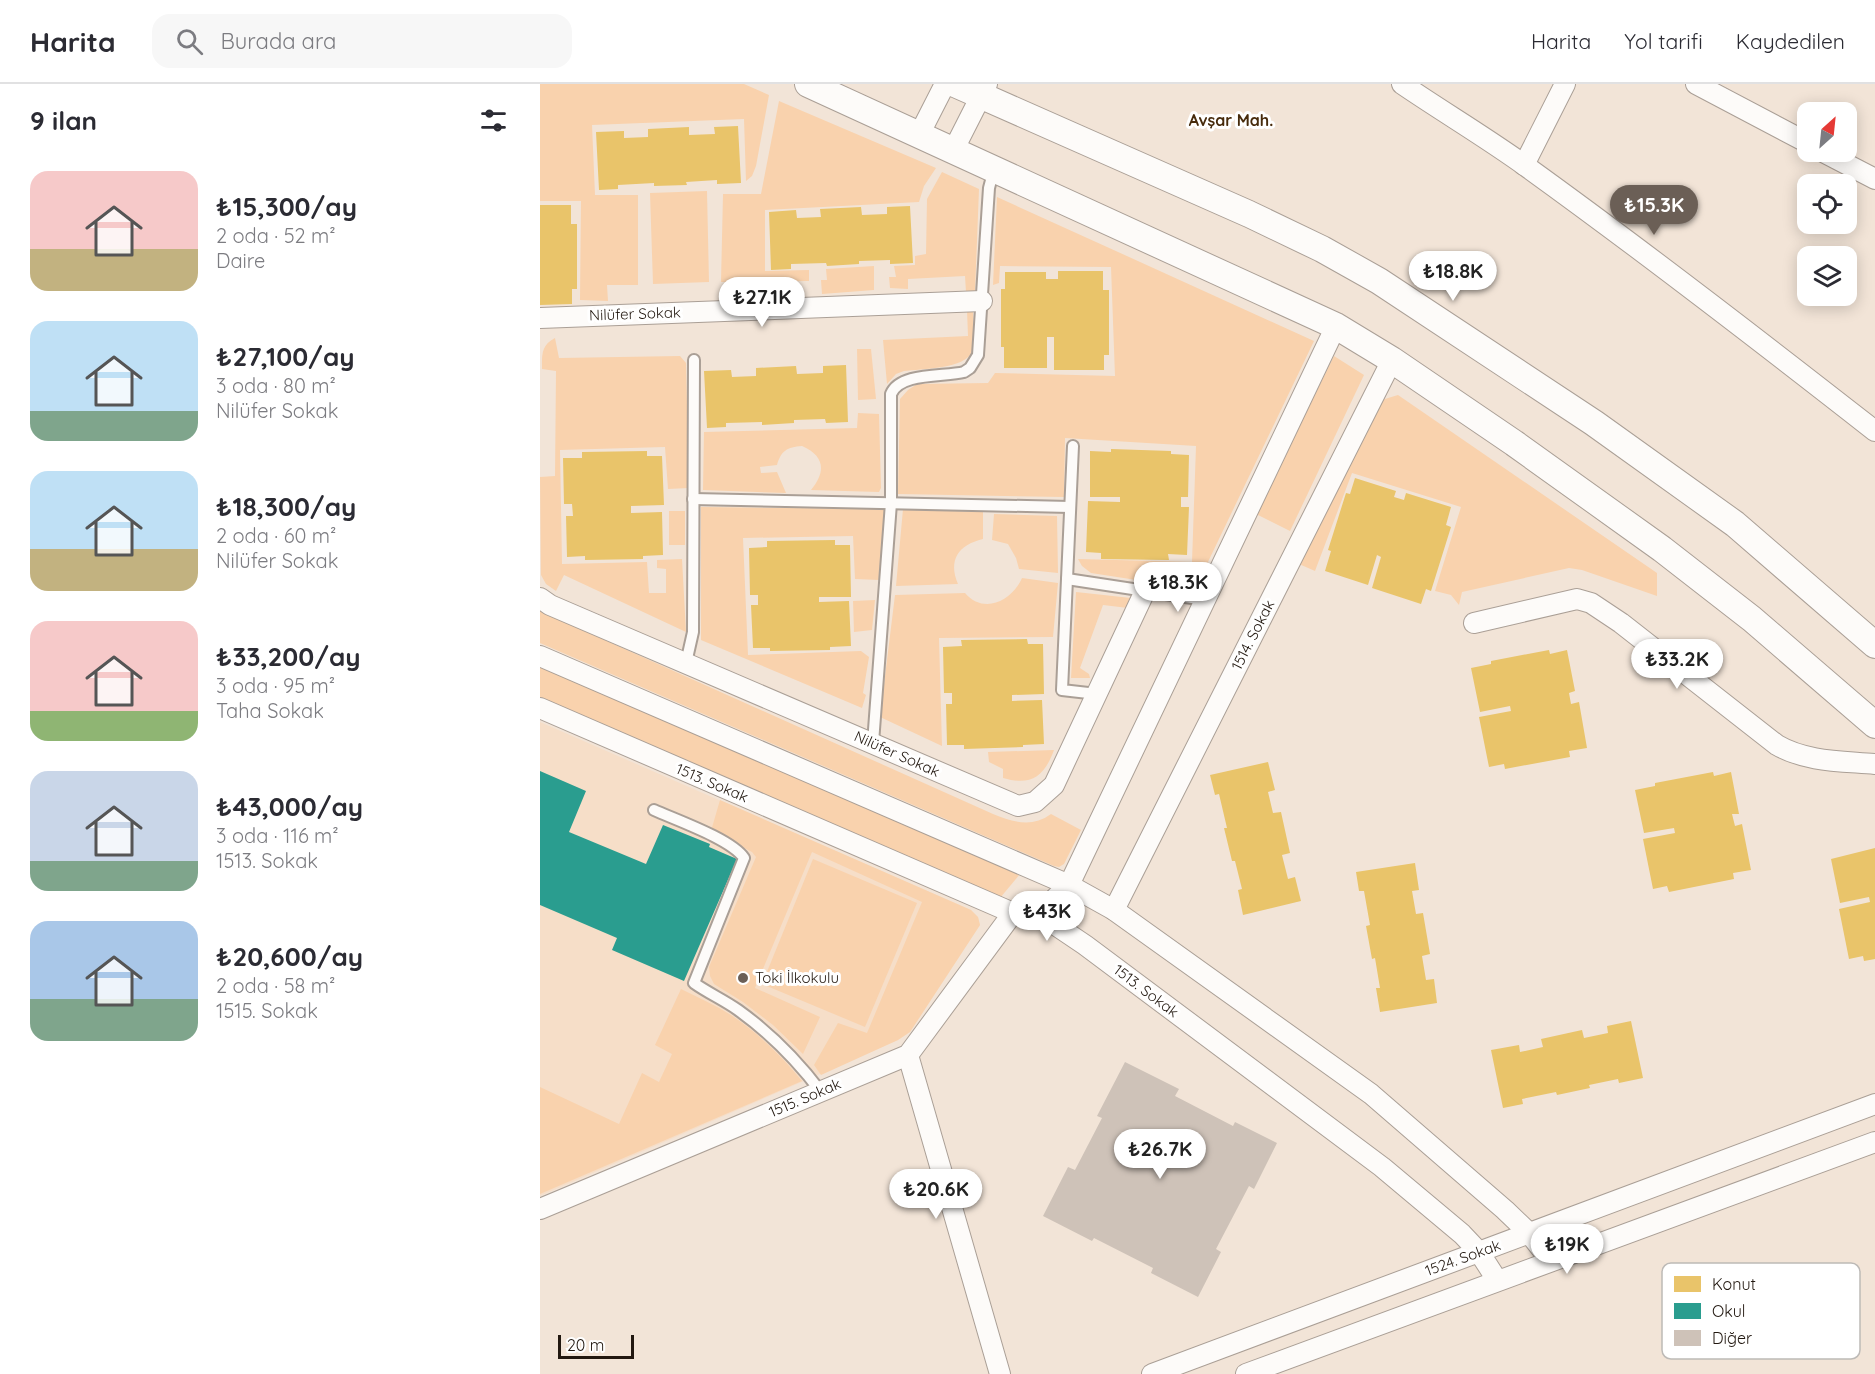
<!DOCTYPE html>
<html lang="tr">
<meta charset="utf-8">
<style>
:root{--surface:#fff;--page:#f7f7f7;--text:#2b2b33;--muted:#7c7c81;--line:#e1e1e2;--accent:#6b5f56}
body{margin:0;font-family:Quicksand,sans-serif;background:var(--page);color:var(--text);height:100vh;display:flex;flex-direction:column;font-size:22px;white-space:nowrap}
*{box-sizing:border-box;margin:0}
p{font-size:20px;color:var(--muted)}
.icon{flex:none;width:33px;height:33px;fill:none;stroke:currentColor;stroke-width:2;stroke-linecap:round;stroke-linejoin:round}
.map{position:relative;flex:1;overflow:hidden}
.panel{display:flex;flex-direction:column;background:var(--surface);width:540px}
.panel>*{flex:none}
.needle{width:39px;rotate:27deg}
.controls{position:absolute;left:1257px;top:18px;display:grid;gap:12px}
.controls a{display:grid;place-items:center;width:60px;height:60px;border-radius:12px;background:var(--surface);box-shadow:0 3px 15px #0003;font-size:30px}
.scale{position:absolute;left:18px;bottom:15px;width:76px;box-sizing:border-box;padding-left:6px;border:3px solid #221810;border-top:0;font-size:16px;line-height:21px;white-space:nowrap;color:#221810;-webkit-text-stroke:4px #fff;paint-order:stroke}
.price{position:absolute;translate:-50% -51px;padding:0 14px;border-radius:21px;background:#fff;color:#222;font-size:20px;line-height:39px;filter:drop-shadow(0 2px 3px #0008)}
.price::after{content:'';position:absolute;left:50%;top:36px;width:18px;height:14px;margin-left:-9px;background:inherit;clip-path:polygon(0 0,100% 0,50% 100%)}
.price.on{background:var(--accent);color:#fff}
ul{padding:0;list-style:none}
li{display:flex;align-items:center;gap:18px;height:150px;padding:0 30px}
li span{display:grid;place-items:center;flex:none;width:168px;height:120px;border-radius:18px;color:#555}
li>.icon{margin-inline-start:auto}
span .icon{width:72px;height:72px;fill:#fffc;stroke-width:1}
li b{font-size:26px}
h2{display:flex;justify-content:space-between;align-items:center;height:72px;padding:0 30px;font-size:26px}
header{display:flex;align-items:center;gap:36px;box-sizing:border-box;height:84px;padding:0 30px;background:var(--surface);border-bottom:2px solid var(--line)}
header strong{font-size:28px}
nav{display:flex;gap:33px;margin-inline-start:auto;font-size:21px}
.search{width:420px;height:54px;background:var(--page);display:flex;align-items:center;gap:15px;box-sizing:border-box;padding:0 21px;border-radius:18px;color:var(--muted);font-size:22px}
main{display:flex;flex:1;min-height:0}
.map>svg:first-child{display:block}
</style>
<header>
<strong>Harita</strong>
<div class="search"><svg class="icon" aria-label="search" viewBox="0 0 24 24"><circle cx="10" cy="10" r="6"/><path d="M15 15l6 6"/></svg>Burada ara</div>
<nav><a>Harita</a><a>Yol tarifi</a><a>Kaydedilen</a></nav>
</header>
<main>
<section class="panel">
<h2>9 ilan<svg class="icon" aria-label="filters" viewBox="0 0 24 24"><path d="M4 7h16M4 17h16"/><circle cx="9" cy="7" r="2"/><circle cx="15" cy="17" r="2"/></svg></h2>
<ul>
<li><span style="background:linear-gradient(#f6c9c9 65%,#c2b280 0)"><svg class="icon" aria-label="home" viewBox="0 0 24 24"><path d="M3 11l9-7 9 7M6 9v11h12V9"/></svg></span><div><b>₺15,300/ay</b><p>2 oda · 52 m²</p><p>Daire</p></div></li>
<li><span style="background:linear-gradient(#bfe0f5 75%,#7fa58c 0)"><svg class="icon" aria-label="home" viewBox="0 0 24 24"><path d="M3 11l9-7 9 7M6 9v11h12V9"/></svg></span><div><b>₺27,100/ay</b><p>3 oda · 80 m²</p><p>Nilüfer Sokak</p></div></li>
<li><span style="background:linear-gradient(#bfe0f5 65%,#c2b280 0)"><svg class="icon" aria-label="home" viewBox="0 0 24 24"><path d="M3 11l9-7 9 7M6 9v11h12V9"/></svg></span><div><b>₺18,300/ay</b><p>2 oda · 60 m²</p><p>Nilüfer Sokak</p></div></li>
<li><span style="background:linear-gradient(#f6c9c9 75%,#8fb573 0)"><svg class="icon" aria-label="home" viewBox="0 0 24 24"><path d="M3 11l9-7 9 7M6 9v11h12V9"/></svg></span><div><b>₺33,200/ay</b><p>3 oda · 95 m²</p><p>Taha Sokak</p></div></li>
<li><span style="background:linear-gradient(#c9d6e8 75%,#7fa58c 0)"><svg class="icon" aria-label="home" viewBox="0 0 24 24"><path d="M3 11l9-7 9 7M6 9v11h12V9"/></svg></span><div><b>₺43,000/ay</b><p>3 oda · 116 m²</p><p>1513. Sokak</p></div></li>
<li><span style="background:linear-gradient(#a9c7e8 65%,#7fa58c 0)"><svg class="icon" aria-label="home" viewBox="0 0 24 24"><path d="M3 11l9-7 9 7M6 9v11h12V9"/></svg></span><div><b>₺20,600/ay</b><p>2 oda · 58 m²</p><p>1515. Sokak</p></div></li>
</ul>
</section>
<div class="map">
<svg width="1335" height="1290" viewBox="0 0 1335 1290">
<rect width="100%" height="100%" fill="#f2e4d7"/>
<path fill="#f6dec8" d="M0 638 431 826 438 833 440 841 370 948 358 956 0 1112Z"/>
<g fill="#f9d2ad">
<path d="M0 0H204L229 11 216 82 212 92 206 97 204 35 52 41 55 111H98V201H67L68 217 40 216 41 117H0Z"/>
<path d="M239 17 396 84 384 102 379 118 225 126V187L269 186V197L181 198 183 110H221Z"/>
<path d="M402 88 439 105 435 208H426L425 192 368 195V205L350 204 349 193H356L354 182 375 181V172L386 170 387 115Z"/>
<path d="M167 107 169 198 113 200 110 109Z"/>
<path d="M457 113 774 257 655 505 551 489 542 482 538 475 652 478 656 362 525 354 524 413 358 410 360 315 368 306 377 300 448 299 455 289 575 292 571 183 460 182 459 199 453 201Z"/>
<path d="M334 182V206L282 210 281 196H287L286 185Z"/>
<path d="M433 225C433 238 436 255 432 267 427 285 380 285 364 287L356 290 347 300 343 256 428 252 427 226Z"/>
<path d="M15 254 19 274 140 272 146 279 149 404 128 405 125 363 20 366 22 480 107 478 109 509H126V485L117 484V476L142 475 146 548 24 491 16 507 6 500 1 491 0 393 15 392 16 287 2 285C2 271 1 261 15 254Z"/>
<path d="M317 265H331L336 315 318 316Z"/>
<path d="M794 272 824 291 750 447 716 430Z"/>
<path d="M858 311 1117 489V512L1042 486 1029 484 922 508 919 521 911 511 895 507 921 423 812 389 775 487 759 480 835 318Z"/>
<path d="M318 329 339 330 341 404 339 408 271 406C286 388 285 372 262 362 247 363 241 367 237 381L220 383 221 389 237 388 246 409 163 406 164 348 317 344Z"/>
<path d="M161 423 346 425 339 496 315 495 313 452 203 454 208 571 321 567 329 573 323 609 326 611 322 624 161 556Z"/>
<path d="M363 425 443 428V455C418 461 408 476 418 500L356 502Z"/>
<rect x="129" y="427" width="16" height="34"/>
<path d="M454 430 517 432 518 489 479 485 476 474 468 460 452 456Z"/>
<path d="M482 494 518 499 513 553 399 554 402 662 340 633 355 511 425 509C444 531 472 517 482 494Z"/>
<path d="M536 508 591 514 588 524 563 521 540 584 549 590 550 594H531Z"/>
<path d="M335 516 332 546 314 548 313 517Z"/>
<path d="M0 527 453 730C473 738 492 744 511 730L541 746 524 780 519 783 514 782 0 559Z"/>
<path d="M0 583 480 790 460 814 0 613Z"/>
<path d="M514 666C504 693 491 702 463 694V685L449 678 448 668Z"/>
<path d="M180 716 431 826 438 833 440 841 370 948 358 956 281 991 274 981 298 939 327 949 382 818 272 768 215 904 280 933 263 970 233 941 203 918 174 900 170 892 169 883 216 773 212 768 171 747Z"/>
<path d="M273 775 377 819 325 943 222 900Z"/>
<path d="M141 905C157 913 175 921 191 931 218 949 242 972 262 997L0 1110V1003L79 1040 102 989 119 998 132 970 115 961Z"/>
</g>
<g fill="#e9c46a">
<path d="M198 42 201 99 177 100V96L146 98 147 101 114 102V99L78 101V105L59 106 56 48 84 47V54L108 53V45L149 43V51L175 50 174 43Z"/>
<path d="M0 121H31V140H37V205H32V220L0 221Z"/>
<path d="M370 122 373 179 350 180V176L319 177V180L287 182 286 179 251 180V185L231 186 229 128 256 126 257 134 281 133 280 125 321 123 322 131 347 130V123Z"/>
<path d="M518 187H563V206H569V271H564V286H514V253H507V284H464V263H461V205H465V188H506V195H518Z"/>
<path d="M306 281 308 338 286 339 285 335 254 336V339L222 341V338L186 339V343L167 344 164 287 191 286 192 293 216 292V284L256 282 257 290 283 289V282Z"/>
<path d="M571 365 631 367V370L649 371 648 413H641V423H649L647 471 628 470 629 476 561 475V469L546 468 548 417 580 418V413H550V367L571 368Z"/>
<path d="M107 367V372H122L124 421 91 422V429L122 428 123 471 103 472V475L45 476V472L27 473 26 432H33L32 420H24L23 374H42V368Z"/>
<path d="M815 394 856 407 854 413 864 416 866 409 911 423 906 441 911 443 891 507 886 505 881 520 832 504 841 473 837 471 828 501 785 487 791 467 788 466 806 409 810 410Z"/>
<path d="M295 456V461H310L311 513H279V518L309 517 311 562 290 563V566L230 567V564H213L211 521H218V511H210L209 464 227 463V457Z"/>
<path d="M487 555 488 560H503L504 610 472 611V617L502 616 504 660 483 661V663L424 665V661H407L406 620H412V609H404L403 563 422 562 421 556Z"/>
<path d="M1009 566 1010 570 1027 566 1035 607 1029 609 1031 620 1039 618 1047 664 1029 667 1030 673 965 685 964 680 949 683 939 633 971 627 970 622 940 628 931 584 951 580V577Z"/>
<path d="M728 678 735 706 728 708 733 729 741 728 750 769 742 771 748 795 755 793 761 817 703 831 698 806 702 805 695 777H692L684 744H687L679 710 675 711 670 691Z"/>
<path d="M1173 688 1174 692 1191 688 1199 730H1192L1195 742 1202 740 1211 786 1193 789 1194 795 1129 808 1127 802 1113 805 1103 755 1135 749 1134 744 1104 749 1095 706 1115 702V699Z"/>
<path d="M1335 764V875L1324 877 1323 872 1309 875 1299 825 1330 818 1329 813 1300 819 1291 775Z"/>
<path d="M875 779 879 806 872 807 876 830 883 829 890 870 882 872 886 896 894 895 897 919 840 928 836 904H840L835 874 832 875 826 842 830 841 824 807H819L816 788Z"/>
<path d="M1091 937 1103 994 1079 999 1078 995 1049 1001 1050 1004 1017 1011 1016 1008 982 1015 983 1020 963 1024 951 966 979 961 980 968 1003 963 1001 955 1042 946 1044 954 1068 949 1067 942Z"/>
</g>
<path fill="#2a9d8f" d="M0 687 46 707 29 748 106 780 123 741 170 760 169 763 197 775 144 897 72 866 77 854 0 821Z"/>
<path fill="#cec2b8" d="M585 978 639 1005 635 1012 693 1042 695 1038 737 1059 714 1105 709 1102 676 1165 681 1168 658 1213 611 1189 613 1184 554 1154 552 1157 503 1132 528 1083 535 1086 562 1034 557 1032Z"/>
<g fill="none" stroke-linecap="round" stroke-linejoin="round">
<g stroke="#aa9f96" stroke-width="14">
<g id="service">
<path d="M533 362 522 606 557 610"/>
<path d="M153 415 530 423"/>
<path d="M527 495 665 516"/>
<path d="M146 579 153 548 154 276"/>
<path d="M333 659 351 419V310C360 288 404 293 424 288L430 284 438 271 449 104 454 85"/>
<path d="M114 726C136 736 191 755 204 774L154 899C168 909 184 916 198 926 230 949 257 976 281 1008"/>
</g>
</g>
<g stroke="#aa9f96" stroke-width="22">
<g id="minor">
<path d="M862 0C903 28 947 54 987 83 1105 168 1220 257 1335 347"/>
<path d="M1156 0 1268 59"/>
<path d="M379 51 405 0"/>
<path d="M413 67 447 0"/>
<path d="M1283 68 1335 95"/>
<path d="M984 81 1025 0"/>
<path d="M0 234 442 217"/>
<path d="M0 514 10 521 478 722 495 718 514 701 605 507"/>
<path d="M934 539 1037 515 1051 519 1081 539 1237 661C1266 678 1302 677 1335 680"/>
<path d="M0 572 529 801 574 826 831 1010 965 1126 989 1149 1011 1177"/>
<path d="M0 624 473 829 499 830 545 861 842 1083 922 1150 939 1168 957 1196"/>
<path d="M574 826 852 276"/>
<path d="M499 830 529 801 796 242"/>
<path d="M368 971 460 1290"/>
<path d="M0 1125 368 971 473 829"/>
<path d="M612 1290 1335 1020"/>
<path d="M706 1290 1335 1058"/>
</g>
</g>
<g stroke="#aa9f96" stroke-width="28">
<g id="tertiary">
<path d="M268 0 796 242 852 276 974 359 1122 465 1212 535 1335 641"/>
<path d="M415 0 709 130 782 165 839 197 1054 339 1195 440 1335 561"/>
</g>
</g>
<use href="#service" stroke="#fdfbf9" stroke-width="10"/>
<use href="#minor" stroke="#fdfbf9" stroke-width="20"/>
<use href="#tertiary" stroke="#fdfbf9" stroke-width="26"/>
</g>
<circle fill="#6b5f56" stroke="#fff" stroke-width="2" cx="203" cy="894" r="6"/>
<g text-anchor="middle" stroke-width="6" stroke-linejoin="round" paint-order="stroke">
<g font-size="15" fill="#221810" stroke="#fff">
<text transform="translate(95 230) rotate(-2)" y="5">Nilüfer Sokak</text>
<text transform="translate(713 551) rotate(-63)" y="5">1514. Sokak</text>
<text transform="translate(357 670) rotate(24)" y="5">Nilüfer Sokak</text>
<text transform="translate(172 699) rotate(23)" y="5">1513. Sokak</text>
<text transform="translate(606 907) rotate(37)" y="5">1513. Sokak</text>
<text transform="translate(265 1014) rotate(-23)" y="5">1515. Sokak</text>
<text transform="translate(923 1174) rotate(-20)" y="5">1524. Sokak</text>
</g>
<g font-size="15" fill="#221810" stroke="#fff" text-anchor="start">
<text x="215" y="899">Toki İlkokulu</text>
</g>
<g font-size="16" font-weight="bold" fill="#472b0c" stroke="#fff">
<text x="691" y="42">Avşar Mah.</text>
</g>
</g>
<rect x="1122" y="1179" width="198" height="96" rx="9" fill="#fff" stroke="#bdbab7" stroke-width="1.5"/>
<rect x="1134" y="1192" width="27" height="16" fill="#e9c46a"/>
<rect x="1134" y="1219" width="27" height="16" fill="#2a9d8f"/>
<rect x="1134" y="1246" width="27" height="16" fill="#cec2b8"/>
<g font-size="16" fill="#221810">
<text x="1172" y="1206">Konut</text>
<text x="1172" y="1233">Okul</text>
<text x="1172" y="1260">Diğer</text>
</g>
</svg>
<div class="controls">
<a><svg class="needle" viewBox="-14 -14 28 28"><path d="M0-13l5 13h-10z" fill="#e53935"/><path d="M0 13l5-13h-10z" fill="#7c7c81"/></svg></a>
<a><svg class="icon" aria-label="locate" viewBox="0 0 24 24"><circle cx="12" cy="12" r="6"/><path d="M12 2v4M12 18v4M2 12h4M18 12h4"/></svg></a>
<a><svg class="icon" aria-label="layers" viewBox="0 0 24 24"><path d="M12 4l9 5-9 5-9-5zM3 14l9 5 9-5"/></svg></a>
</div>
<div class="scale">20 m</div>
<b class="price on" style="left:1114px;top:152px">₺15.3K</b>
<b class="price" style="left:913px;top:218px">₺18.8K</b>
<b class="price" style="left:222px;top:244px">₺27.1K</b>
<b class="price" style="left:638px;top:529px">₺18.3K</b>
<b class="price" style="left:1137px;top:606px">₺33.2K</b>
<b class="price" style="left:507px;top:858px">₺43K</b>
<b class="price" style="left:620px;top:1096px">₺26.7K</b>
<b class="price" style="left:396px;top:1136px">₺20.6K</b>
<b class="price" style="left:1027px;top:1191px">₺19K</b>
</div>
</main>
